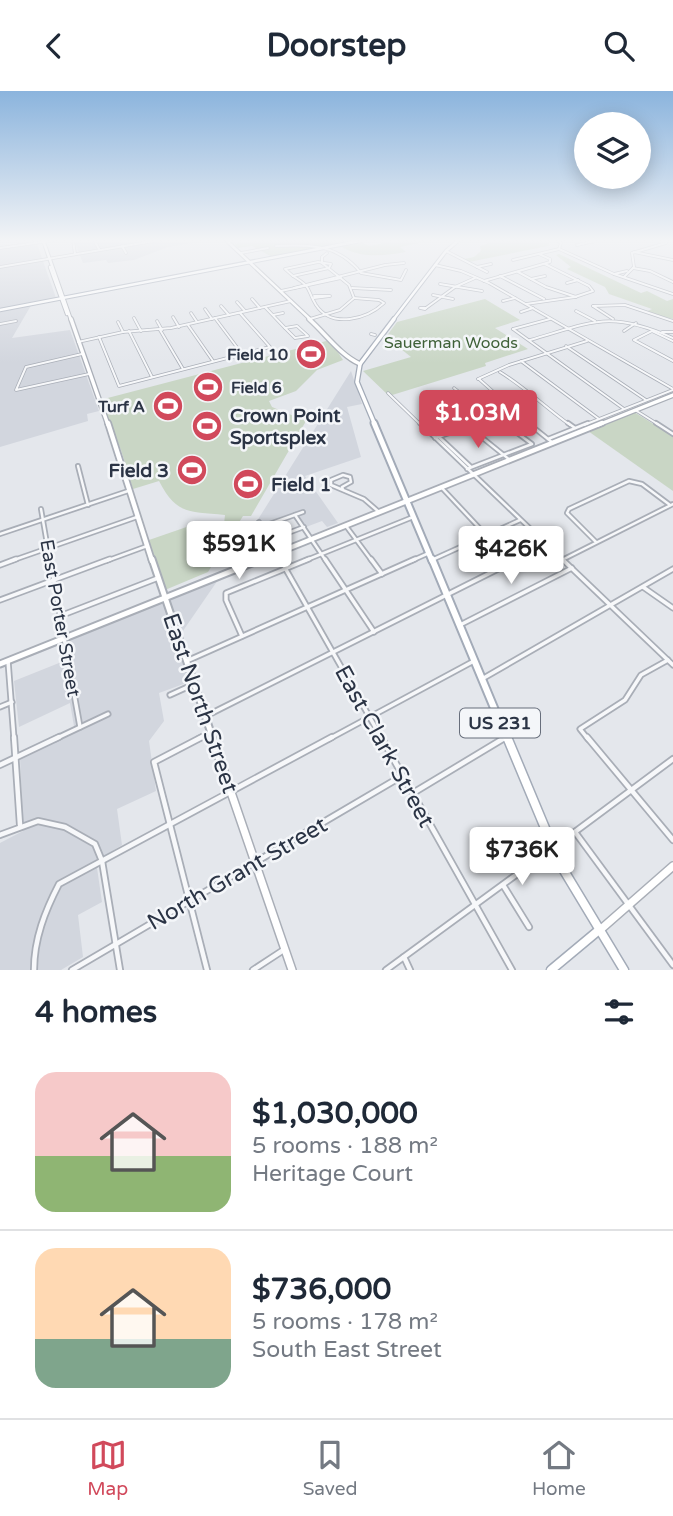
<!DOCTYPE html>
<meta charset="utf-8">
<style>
:root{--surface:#fff;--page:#f6f6f7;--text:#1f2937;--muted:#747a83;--line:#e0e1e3;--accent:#d1495b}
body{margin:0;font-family:"Varela Round",sans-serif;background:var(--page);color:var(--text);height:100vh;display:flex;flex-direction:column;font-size:26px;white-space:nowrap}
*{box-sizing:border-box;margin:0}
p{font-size:23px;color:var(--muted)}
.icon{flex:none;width:38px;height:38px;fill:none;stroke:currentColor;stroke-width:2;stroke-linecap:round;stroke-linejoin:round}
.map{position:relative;height:879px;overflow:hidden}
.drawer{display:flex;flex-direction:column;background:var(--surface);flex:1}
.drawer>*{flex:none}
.tools{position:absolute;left:574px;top:21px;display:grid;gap:14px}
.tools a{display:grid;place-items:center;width:77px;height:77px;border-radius:50%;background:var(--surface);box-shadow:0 4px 18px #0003;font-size:35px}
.price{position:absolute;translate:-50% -60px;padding:0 16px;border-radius:7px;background:#fff;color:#222;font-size:23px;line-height:46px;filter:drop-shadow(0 2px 4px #0008)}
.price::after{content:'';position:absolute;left:50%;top:42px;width:21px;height:16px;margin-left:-10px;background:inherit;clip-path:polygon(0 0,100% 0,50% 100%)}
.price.on{background:var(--accent);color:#fff}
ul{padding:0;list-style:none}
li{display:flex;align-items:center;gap:21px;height:175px;padding:0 35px}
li+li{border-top:2px solid var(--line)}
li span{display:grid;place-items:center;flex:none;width:196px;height:140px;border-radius:21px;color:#555}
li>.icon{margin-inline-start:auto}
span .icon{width:84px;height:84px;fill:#fffc;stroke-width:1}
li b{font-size:30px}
h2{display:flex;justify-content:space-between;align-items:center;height:84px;padding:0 35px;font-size:30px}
header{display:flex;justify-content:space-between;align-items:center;height:91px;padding:0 35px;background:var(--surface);font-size:32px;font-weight:700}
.menu{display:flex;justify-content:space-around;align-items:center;height:98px;border-top:2px solid var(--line);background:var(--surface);font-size:19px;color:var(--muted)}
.menu a{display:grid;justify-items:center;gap:4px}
.menu .on{color:var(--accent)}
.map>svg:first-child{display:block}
</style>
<header><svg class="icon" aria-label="back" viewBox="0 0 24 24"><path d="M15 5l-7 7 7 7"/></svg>Doorstep<svg class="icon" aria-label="search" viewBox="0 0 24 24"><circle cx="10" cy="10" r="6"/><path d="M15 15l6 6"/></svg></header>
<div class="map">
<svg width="673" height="879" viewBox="0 0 673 879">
<rect width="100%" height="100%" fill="#e4e7ec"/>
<g fill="#d2d6de">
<path d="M74 149H204L205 150 168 156 134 169 108 172 106 169 83 172Z"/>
<path d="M37 153 56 207 33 211 12 247 70 239 99 320 87 323 88 330 0 356V159Z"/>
<path d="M351 280 362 313 347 316 361 366 305 385 338 432 327 436 322 430 306 436 297 422 252 438Z"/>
<path d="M220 486 176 550 189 591 159 602 164 630 149 650 156 700 117 718 122 754 96 770 102 811 78 824 83 866 61 879H0V752L23 740 20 666 75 641 70 612 19 636 14 590 64 570 62 551Z"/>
</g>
<g fill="#c9d6c5">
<path d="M261 149H361L272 166 252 155 238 157 234 153Z"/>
<path d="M402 149H433L400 156 406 161C383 165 359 168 339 154L359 150 369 155Z"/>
<path d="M500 149H554L557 151 550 150 548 155 469 171 464 168 474 166 481 160 480 155Z"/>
<path d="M559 163 641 202 647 200 667 210 673 208V228L645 221 652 218 609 203 605 196 567 178 571 176 556 164Z"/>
<path d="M485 208 520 229 495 237 528 258 485 272 486 275 389 305 363 280 411 266 386 246 397 231Z"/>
<path d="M330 249 343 269 317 279 296 300 269 310 272 316 306 330 251 425H243L208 481 165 499 149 449 201 431 214 448 223 442 225 424C190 420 177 425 159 390L133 398 121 359 100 309Z"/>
<path d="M634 321 673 345V400L588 340Z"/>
</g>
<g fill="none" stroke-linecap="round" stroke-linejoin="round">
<g stroke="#a9aeb7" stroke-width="3.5">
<g id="street-far3">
<path d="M73 149 75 163"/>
<path d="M94 149 99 158"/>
<path d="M556 149 561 152 559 158"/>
<path d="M577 154 595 150 591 149"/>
<path d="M122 155 126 162"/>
<path d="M276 155C310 153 338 153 361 182L401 189 406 179"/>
<path d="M0 157 56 149"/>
<path d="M559 158 614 183 673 203"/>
<path d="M446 160 487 181"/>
<path d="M634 161 673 169"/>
<path d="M241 162 268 157"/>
<path d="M513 169 559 158"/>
<path d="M318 171 331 173 329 177 293 185 285 178Z"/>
<path d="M435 174 461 180 489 192 673 298"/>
<path d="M0 176 160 149"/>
<path d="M477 176 491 173"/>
<path d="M633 177 650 180 673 191"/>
<path d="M518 181 546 196 576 206"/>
<path d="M614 183 627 180"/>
<path d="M293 185C313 197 306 198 316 214 332 238 367 228 384 212L379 209 354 207"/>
<path d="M500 185 544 208"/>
<path d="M624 186 634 176 632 162 666 152V149"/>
<path d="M531 188 545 185"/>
<path d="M484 190 550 171V168L539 163"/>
<path d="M567 192 578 189"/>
<path d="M440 193 482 200"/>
<path d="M294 197 385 174 404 172"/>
<path d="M352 197 391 199"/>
<path d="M281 200 341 187"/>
<path d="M433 204 453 208"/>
<path d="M314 205H330L314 207"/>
<path d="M252 208 260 217"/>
<path d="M503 210 515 207"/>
<path d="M237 211 245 220"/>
<path d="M526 213 575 206 593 200 589 195 545 173"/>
<path d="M221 215 229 224"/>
<path d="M593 215 625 214 673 230"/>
<path d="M593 215 613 228"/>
<path d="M265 216 285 237"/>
<path d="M420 217H426L425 218Z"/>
<path d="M426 217 455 196 475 187"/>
<path d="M205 218 212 228"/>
<path d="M576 220 595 230"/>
<path d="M521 221 533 217"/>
<path d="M191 222 197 231"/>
<path d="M273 224 283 222"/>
<path d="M173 226 179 236"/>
<path d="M134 227 141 240"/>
<path d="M215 227 242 263"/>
<path d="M310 228 340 219 354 207 349 194 322 172V166L327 162"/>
<path d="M157 230 162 239"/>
<path d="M118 231 123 241"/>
<path d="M0 233 16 230"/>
<path d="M188 234 213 270"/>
<path d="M297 235 308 245 295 247 285 237Z"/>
<path d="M513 238 624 318"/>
<path d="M513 238 550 228"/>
<path d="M160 239 183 278"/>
<path d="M129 240 152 286"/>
<path d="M624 240 636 232"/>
<path d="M662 241H673"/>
<path d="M371 243 375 244"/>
<path d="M99 246 119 295 270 256 240 222"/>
<path d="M530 249C593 231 609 219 673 247"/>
<path d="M673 250 652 240 634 249 673 270"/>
<path d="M78 251 123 241 171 237 291 210"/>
<path d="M566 255 646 309"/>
<path d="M82 263 26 276 16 299 89 283"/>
<path d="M521 270 599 328"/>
<path d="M500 281C526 297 546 317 570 334"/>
<path d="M478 288 509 274 587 250"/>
<path d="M479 288 530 334"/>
<path d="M454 297 479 317"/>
<path d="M388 302 421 334"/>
<path d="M428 305 452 326"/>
<path d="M635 319 659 334"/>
<path d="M429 334 502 309"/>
<path d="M473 334 496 326 507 334"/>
<path d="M584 334 673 299"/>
</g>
</g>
<g stroke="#a9aeb7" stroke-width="6">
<g id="street-far2">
<path d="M420 332 564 470"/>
<path d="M528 332 553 352"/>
<path d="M568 332 575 337"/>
<path d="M656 332 673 343"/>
<path d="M423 336 434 332"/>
<path d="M469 336 510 369"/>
<path d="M439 346 471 376"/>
<path d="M435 347 478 332"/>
<path d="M548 348 588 332"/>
<path d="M78 375 88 414"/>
<path d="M467 378 532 353 504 332"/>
<path d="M441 396 486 444"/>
<path d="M343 399 342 396 351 391 350 386 343 384 331 389V394L364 408 379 421"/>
<path d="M41 418 50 470"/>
<path d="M295 424 326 470"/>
<path d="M259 431 281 470"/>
<path d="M346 435 372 470"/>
<path d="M261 436 303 421"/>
<path d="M0 443 128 400"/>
<path d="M269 449 304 436"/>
<path d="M596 451 567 422 569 418 629 390 642 393 670 414"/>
<path d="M434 468 520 429"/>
<path d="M564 468 673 413"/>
<path d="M11 470 137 426"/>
<path d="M106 470 147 455"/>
<path d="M304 470 413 426"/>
<path d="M411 470 429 462"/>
<path d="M515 470 547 454"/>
</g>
</g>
<g stroke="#a9aeb7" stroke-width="7">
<g id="street-far1">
<path d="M50 468 80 636"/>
<path d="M280 468 382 648"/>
<path d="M325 468 374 541"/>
<path d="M371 468 382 483"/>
<path d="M562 468 673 574"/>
<path d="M0 474 16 468"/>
<path d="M643 496 673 517"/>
<path d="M0 509 110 468"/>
<path d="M60 525 158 487"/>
<path d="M460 534 572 477"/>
<path d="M242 545 226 509V502L309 468"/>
<path d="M189 569 415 468"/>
<path d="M8 570 14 648"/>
<path d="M482 588 673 478"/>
<path d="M170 604 192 594"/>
<path d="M0 616 12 611"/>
<path d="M206 625 518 468"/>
<path d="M55 648 108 623"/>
<path d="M198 648 210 642"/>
<path d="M329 648 472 571"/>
<path d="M503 648 506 646"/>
<path d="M588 648 580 638 625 609 641 584 668 569"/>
</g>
</g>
<g stroke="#a9aeb7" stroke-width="8">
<g id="street">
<path d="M14 646 20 734"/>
<path d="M202 646 154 671 207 879"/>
<path d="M381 646 512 879"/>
<path d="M587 646 673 749"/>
<path d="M0 674 59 646"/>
<path d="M413 702 506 646"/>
<path d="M575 741 673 874"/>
<path d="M0 744 38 730 65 736 95 753 102 770 120 879"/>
<path d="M556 755 673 668"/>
<path d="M503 794 529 836"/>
<path d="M404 866 410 879"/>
<path d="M34 879C34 848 45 820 59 793L332 646"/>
<path d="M72 879 402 685"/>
<path d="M253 879 282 860"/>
<path d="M386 879 550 759"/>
</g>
</g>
<g stroke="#a9aeb7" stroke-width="4.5">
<g id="secondary-far4">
<path d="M43 149 71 229"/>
<path d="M226 149 311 229"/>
<path d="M50 176 67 223"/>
</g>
</g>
<g stroke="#a9aeb7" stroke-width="6">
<g id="secondary-far3">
<path d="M71 228 108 334"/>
<path d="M309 228C326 243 340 264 360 273"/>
<path d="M598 334 673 304"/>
</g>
</g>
<g stroke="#a9aeb7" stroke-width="8">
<g id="secondary-far2">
<path d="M108 332 152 470"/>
<path d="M257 470 602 332"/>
</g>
</g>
<g stroke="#a9aeb7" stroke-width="9">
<g id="secondary-far1">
<path d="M152 468 213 648"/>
<path d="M0 573 262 468"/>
</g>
</g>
<g stroke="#a9aeb7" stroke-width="10">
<g id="secondary">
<path d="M212 646 292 879"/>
<path d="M600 839 673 775"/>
</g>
</g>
<g stroke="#a3abb8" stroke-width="4.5">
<g id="primary-far4">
<path d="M0 219 365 149"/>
<path d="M393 229 446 160 459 149"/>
</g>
</g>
<g stroke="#a3abb8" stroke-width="6">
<path id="primary-far3" d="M375 334 357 291 360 273 394 228"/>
</g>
<g stroke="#a3abb8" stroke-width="9">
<path id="primary-far2" d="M374 332 432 470"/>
</g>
<g stroke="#a3abb8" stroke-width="10">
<path id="primary-far1" d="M432 468 507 648"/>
</g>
<g stroke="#a3abb8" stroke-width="11">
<g id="primary">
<path d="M507 646 560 773 624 879"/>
<path d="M551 879 599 839"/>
</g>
</g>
<use href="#street-far3" stroke="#f7f8fa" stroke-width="2"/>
<use href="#street-far2" stroke="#f7f8fa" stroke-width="2.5"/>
<use href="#street-far1" stroke="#f7f8fa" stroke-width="3.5"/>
<use href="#street" stroke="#f7f8fa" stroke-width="4.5"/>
<use href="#secondary-far4" stroke="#fff" stroke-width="2.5"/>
<use href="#secondary-far3" stroke="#fff" stroke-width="3.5"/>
<use href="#secondary-far2" stroke="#fff" stroke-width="4.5"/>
<use href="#secondary-far1" stroke="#fff" stroke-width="5"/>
<use href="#secondary" stroke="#fff" stroke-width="7"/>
<use href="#primary-far4" stroke="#fff" stroke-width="2.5"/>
<use href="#primary-far3" stroke="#fff" stroke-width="3.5"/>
<use href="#primary-far2" stroke="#fff" stroke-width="5"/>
<use href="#primary-far1" stroke="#fff" stroke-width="6"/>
<use href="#primary" stroke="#fff" stroke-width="8"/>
</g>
<linearGradient id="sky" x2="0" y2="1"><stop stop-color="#8bb4dd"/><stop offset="0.55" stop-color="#f3f4f6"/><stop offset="1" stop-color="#f3f4f6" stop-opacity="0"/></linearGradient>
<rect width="673" height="272" fill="url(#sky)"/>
<defs>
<g id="stadium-disc" transform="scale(1.575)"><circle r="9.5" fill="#d1495b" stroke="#f4f6f9"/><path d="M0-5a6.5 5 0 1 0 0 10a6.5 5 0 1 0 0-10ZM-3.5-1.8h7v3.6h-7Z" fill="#fff"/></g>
</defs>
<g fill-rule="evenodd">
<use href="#stadium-disc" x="311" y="263"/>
<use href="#stadium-disc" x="208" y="296"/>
<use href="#stadium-disc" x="168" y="315"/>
<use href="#stadium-disc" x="207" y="335"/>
<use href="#stadium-disc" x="192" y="379"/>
<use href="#stadium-disc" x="248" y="393"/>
</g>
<g text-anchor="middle" stroke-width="5" stroke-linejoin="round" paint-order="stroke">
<g font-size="16" fill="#3f6138" stroke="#f4f6f9">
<text x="451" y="257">Sauerman Woods</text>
</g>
<g font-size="16" font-weight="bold" fill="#2b3445" stroke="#f4f6f9" text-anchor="end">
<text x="288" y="269">Field 10</text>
<text x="231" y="302" text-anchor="start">Field 6</text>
<text x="145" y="321">Turf A</text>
</g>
<rect fill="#f4f6f9" stroke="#676e7b" stroke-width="2" x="460" y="617.5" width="80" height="29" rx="5"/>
<g font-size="18" font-weight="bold" fill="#2b3445">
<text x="500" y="638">US 231</text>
</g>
<g font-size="19" font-weight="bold" fill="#2b3445" stroke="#f4f6f9" text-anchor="start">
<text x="230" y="331">Crown Point<tspan x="230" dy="22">Sportsplex</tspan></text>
<text x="169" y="386" text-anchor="end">Field 3</text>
<text x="271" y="400">Field 1</text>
</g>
<g font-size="19" fill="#2b3445" stroke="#f4f6f9">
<text transform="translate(61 527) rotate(80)" y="7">East Porter Street</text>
</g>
<g font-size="23" fill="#2b3445" stroke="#f4f6f9">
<text transform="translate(201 612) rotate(71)" y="8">East North Street</text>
<text transform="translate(385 655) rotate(61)" y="8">East Clark Street</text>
<text transform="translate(237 782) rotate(-30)" y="8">North Grant Street</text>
</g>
</g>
</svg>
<div class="tools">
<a><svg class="icon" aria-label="layers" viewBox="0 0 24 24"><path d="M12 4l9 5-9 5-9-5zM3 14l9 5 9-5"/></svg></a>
</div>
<b class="price on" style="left:478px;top:359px">$1.03M</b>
<b class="price" style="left:239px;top:490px">$591K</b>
<b class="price" style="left:511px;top:495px">$426K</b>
<b class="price" style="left:522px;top:796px">$736K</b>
</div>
<section class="drawer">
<h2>4 homes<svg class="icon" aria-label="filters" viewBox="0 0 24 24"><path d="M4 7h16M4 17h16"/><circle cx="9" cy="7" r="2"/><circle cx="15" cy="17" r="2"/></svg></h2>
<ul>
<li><span style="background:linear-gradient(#f6c9c9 60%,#8fb573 0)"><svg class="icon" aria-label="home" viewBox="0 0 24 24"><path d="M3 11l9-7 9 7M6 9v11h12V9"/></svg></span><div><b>$1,030,000</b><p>5 rooms · 188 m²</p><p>Heritage Court</p></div></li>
<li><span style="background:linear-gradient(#ffd9b3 65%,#7fa58c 0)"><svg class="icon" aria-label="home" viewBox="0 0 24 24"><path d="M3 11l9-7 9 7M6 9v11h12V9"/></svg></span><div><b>$736,000</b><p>5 rooms · 178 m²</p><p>South East Street</p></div></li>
</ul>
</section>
<nav class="menu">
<a class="on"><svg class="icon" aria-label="map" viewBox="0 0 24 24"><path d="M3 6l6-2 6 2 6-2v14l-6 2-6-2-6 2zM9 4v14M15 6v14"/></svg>Map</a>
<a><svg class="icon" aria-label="saved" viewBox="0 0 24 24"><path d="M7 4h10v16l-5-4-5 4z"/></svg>Saved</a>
<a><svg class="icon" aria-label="home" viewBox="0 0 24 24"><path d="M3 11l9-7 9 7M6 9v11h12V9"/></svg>Home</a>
</nav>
